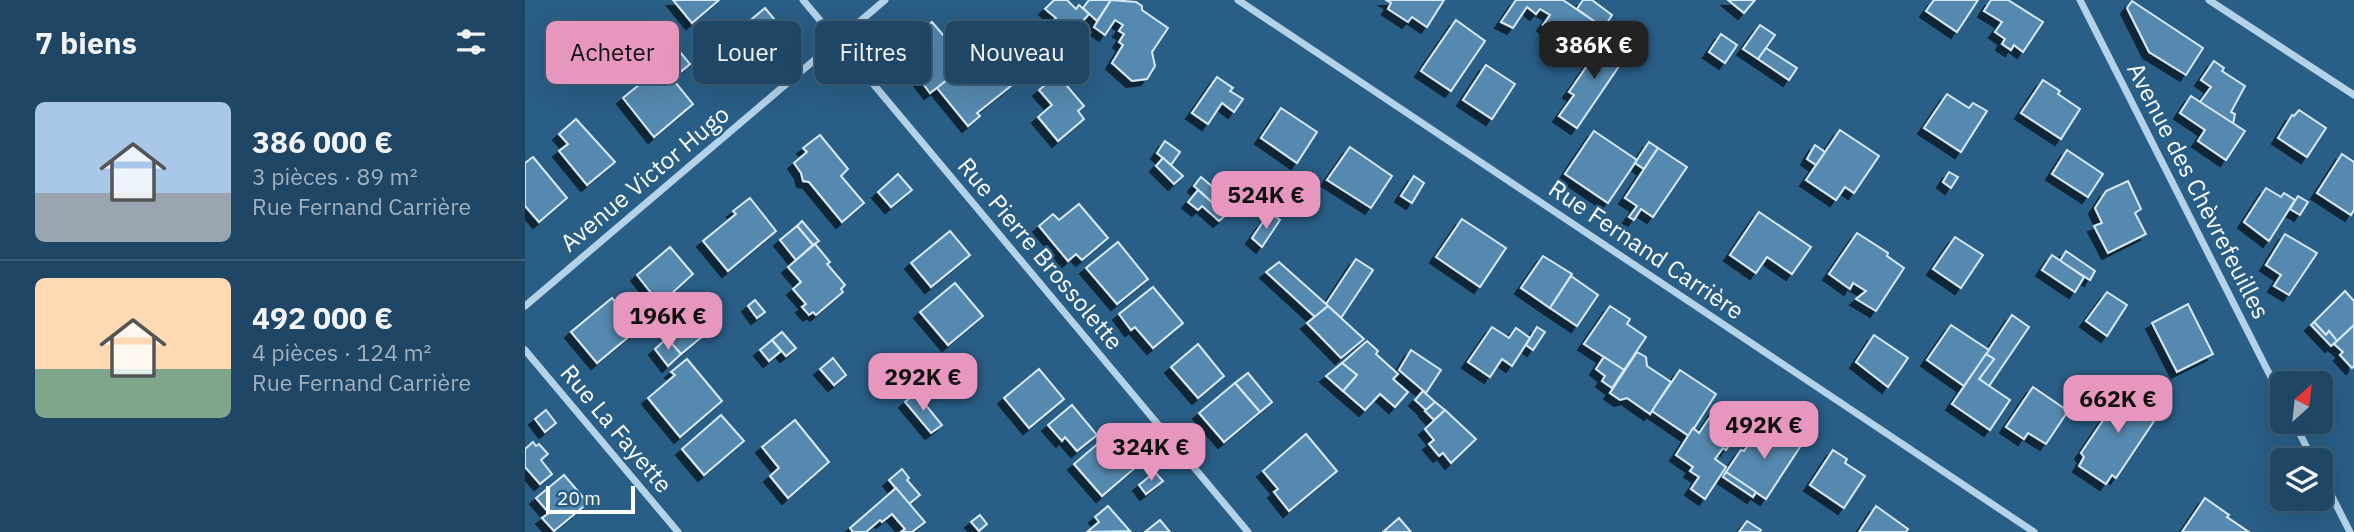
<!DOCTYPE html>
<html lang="fr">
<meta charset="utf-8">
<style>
:root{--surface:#1f4664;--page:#2c506d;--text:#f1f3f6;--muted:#a1b1bf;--line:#3c5e78;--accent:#e797bd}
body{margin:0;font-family:"IBM Plex Sans",sans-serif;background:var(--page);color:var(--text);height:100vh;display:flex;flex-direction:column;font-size:26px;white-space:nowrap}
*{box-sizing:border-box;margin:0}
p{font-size:23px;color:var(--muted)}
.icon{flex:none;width:38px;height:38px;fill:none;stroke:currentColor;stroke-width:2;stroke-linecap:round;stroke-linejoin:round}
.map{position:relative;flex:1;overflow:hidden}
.panel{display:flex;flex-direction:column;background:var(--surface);width:525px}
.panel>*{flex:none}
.guide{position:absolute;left:21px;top:21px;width:665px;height:63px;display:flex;gap:14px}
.needle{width:46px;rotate:27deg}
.buttons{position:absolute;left:1745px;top:371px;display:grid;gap:14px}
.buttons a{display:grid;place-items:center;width:63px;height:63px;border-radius:10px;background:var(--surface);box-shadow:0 7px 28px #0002,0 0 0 2px var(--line);font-size:35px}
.scale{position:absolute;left:21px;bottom:18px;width:89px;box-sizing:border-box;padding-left:7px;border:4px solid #fff;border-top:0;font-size:19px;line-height:24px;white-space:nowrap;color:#fff;-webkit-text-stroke:5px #295e86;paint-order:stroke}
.price{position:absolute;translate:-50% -60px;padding:0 16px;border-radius:14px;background:var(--accent);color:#111;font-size:23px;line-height:46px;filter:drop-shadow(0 2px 4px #0008)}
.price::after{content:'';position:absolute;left:50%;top:42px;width:21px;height:16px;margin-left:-10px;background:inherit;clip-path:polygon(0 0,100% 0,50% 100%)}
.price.on{background:#222;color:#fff}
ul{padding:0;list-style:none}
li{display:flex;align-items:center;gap:21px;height:175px;padding:0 35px}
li+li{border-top:2px solid var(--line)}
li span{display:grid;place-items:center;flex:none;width:196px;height:140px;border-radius:10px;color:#555}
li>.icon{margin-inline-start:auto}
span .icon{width:84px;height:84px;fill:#fffc;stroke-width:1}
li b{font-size:30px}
h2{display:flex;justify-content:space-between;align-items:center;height:84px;padding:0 35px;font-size:30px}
.tag{padding:0 24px;border-radius:10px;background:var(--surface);box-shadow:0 7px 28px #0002,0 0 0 2px var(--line);font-size:24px;line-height:63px}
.tag.on{background:var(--accent);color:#111}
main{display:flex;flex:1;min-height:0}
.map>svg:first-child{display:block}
</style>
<main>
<section class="panel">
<h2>7 biens<svg class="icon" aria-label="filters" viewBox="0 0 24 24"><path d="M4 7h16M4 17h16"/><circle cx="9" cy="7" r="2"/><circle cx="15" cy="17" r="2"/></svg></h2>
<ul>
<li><span style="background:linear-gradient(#a9c7e8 65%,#9aa5b1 0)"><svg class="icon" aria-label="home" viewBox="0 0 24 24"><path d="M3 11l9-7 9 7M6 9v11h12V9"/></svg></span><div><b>386 000 €</b><p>3 pièces · 89 m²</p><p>Rue Fernand Carrière</p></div></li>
<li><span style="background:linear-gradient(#ffd9b3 65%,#7fa58c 0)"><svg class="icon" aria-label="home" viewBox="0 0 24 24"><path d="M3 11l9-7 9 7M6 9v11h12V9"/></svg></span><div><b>492 000 €</b><p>4 pièces · 124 m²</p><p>Rue Fernand Carrière</p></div></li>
</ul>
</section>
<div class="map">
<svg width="1829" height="532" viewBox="0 0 1829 532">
<defs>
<filter id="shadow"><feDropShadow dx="-6" dy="6" stdDeviation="0" flood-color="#0009"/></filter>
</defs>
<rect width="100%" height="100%" fill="#295e86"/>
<g fill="#5589af" stroke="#d7e9f6" stroke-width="2" filter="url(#shadow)">
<path d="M148 0H194L167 23Z"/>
<path d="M529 0H542L551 9 554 5 564 14 557 22 565 32 558 42 547 32 532 49 516 34 531 18 520 9Z"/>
<path d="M564 0H586L572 21 558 8Z"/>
<path d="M586 0 611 2 617 6V10L643 28 627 52 630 66 622 79 607 81 587 63 598 45 594 42 599 34 594 31 598 25 590 20 580 35 569 27Z"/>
<path d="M861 0H919L902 27 887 17 883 22 863 9 866 3Z"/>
<path d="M991 0H1038L1079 28 1062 51 1018 25 1025 15 1015 9 1011 14 1002 7 988 28 976 22Z"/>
<path d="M1058 0H1067L1087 15 1079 28 1052 9Z"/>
<path d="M1203 0H1230L1219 13Z"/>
<path d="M1409 0H1453L1432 32 1401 11Z"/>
<path d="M1466 0H1483L1518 22 1498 52 1489 45 1486 50 1477 44 1480 39 1470 32 1477 22 1459 11Z"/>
<path d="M1607 1 1678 48 1661 75 1624 52 1602 8Z"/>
<path d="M240 8 259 31 222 62 203 39Z"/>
<path d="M931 20 960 41 926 91 896 71Z"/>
<path d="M407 22 443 64 405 93 390 73 397 67 379 45Z"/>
<path d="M1235 25 1250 35 1233 59 1218 49Z"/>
<path d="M1088 34 1107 47 1052 128 1034 116 1049 95 1044 92 1066 60 1074 65 1083 52 1078 49Z"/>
<path d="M1196 34 1212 45 1200 63 1184 52Z"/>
<path d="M149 44 155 52 137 67 131 59Z"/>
<path d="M1241 48 1272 68 1264 80 1233 59Z"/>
<path d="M553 49 564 58 550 79 539 70Z"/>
<path d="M458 51 487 85 452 113 455 116 443 126 412 88Z"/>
<path d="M518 51 538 70 527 79 508 62Z"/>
<path d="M155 52 165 64 147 79 137 67Z"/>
<path d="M1689 61 1699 68 1697 71 1720 86 1706 112 1710 114 1708 124 1675 102 1686 87 1676 80Z"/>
<path d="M961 65 990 84 967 119 938 100Z"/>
<path d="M137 66 168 104 129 137 98 98Z"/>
<path d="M538 70 550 79 542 86 559 106 553 111 559 119 533 141 513 117 527 105 514 90Z"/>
<path d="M692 77 708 88 705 91 718 99 709 112 697 103 683 124 667 113Z"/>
<path d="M1518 80 1535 91 1533 94 1555 109 1536 139 1496 113Z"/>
<path d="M1422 94 1444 108 1448 103 1462 111 1436 152 1399 128Z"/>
<path d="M1666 96 1720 131 1701 160 1673 141 1680 130 1655 113Z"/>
<path d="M756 108 792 132 772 163 736 138Z"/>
<path d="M1774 110 1801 128 1782 157 1753 138 1767 115 1769 116Z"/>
<path d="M51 119 90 162 62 185 34 151 43 144 34 134Z"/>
<path d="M1315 130 1354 156 1329 193 1320 187 1311 200 1281 180Z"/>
<path d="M1069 131 1112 160 1083 203 1040 174Z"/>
<path d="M295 135 323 169 316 176 339 203 317 222 284 182 278 181 276 173 269 163 282 152 278 148Z"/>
<path d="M640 141 655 152 646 165 632 153Z"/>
<path d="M1124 142 1133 148 1119 169 1110 163Z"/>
<path d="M1290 145 1300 152 1291 165 1282 159Z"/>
<path d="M825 147 867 176 846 208 802 180Z"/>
<path d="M1133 148 1162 167 1128 217 1116 209 1109 220 1104 217 1112 206 1100 198Z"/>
<path d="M1542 150 1578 174 1563 197 1527 174Z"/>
<path d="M1817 154 1829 162V210L1826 215 1792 193Z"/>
<path d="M8 157 42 198 14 222 0 206V163Z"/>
<path d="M638 158 658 176 649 184 631 166Z"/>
<path d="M1424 172 1433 177 1426 188 1418 182Z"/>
<path d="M373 174 387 190 366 207 353 192Z"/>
<path d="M889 176 899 183 887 203 876 196Z"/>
<path d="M676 177 688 187 695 178 704 186 691 206 669 186Z"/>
<path d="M1603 181 1616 209 1610 213 1621 234 1583 253 1569 226 1577 223 1570 208 1581 191Z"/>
<path d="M1741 188 1756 197 1759 193 1770 200 1744 241 1719 222Z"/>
<path d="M673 190 691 206 701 215 694 221 677 206 673 210 663 202Z"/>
<path d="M1773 196 1783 202 1775 215 1765 209Z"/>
<path d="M225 198 251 231 203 271 178 241 211 214 208 211Z"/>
<path d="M554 204 583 238 557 260 551 254 543 261 514 226 528 214 534 220Z"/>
<path d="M1234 212 1286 247 1267 274 1242 257 1231 273 1205 255Z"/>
<path d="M748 215 755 220 737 247 727 238 738 222 742 224Z"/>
<path d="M937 219 981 248 955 287 911 257Z"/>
<path d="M277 221 294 241 288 245 272 226Z"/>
<path d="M272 226 288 245 271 260 255 240Z"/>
<path d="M425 231 445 255 406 287 386 263Z"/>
<path d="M1332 233 1363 253 1362 256 1379 268 1351 311 1331 299 1341 291 1328 283 1325 289 1304 274Z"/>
<path d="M1760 234 1792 253 1764 295 1749 286 1756 275 1741 265Z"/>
<path d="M1430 237 1458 255 1436 288 1408 269Z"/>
<path d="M593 242 623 279 592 304 561 268Z"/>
<path d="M290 244 305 262 302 264 320 285 316 289 318 292 291 315 288 312 284 315 277 307 281 304 268 289 276 282 263 267Z"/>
<path d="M145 247 168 274 147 293 155 302 145 310 137 301 134 303 112 275Z"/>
<path d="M1541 251 1570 271 1565 280 1535 261Z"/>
<path d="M1527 255 1559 277 1550 292 1517 270Z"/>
<path d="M1018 256 1047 274 1025 308 996 288Z"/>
<path d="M831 259 848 270 816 318 801 304Z"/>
<path d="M754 262 801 304 803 306 790 317 741 272Z"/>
<path d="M1046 276 1073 295 1052 326 1025 308Z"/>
<path d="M430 283 458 316 423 345 395 312Z"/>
<path d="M628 287 658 323 628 348 610 327 606 330 594 314Z"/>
<path d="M1820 291 1829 301V325L1812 341 1804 331 1801 335 1789 322Z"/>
<path d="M1582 292 1602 305 1582 336 1561 321Z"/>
<path d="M87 298 113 329 72 363 46 332Z"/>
<path d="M230 300 240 312 232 318 223 306Z"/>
<path d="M1663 304 1688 354 1652 372 1627 323Z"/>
<path d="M803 306 839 339 816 358 782 323Z"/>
<path d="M1085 306 1105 319 1102 324 1121 337 1099 370 1059 344Z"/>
<path d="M1487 315 1504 327 1464 386 1454 379 1469 359 1461 354Z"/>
<path d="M166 319 179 335 156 354 142 338Z"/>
<path d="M1789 322 1801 335 1804 331 1812 341 1806 346 1786 325Z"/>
<path d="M1426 325 1464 350 1439 386 1402 360Z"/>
<path d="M1829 325V366L1827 368 1815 355 1818 352 1809 344Z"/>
<path d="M967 327 984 338 991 328 1005 338 987 366 977 359 965 377 943 362Z"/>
<path d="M1012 327 1020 332 1008 350 1001 345Z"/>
<path d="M257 332 271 348 261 356 247 340Z"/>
<path d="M1349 335 1383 358 1363 387 1331 362Z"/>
<path d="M142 338 156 354 143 366 130 349Z"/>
<path d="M247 340 256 351 244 361 235 350Z"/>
<path d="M842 341 853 351 851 354 873 374 868 379 883 392 870 407 855 394 840 410 818 391 832 375 817 363Z"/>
<path d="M673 344 699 376 673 398 646 367Z"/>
<path d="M886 350 916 370 901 393 874 370Z"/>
<path d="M1112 352 1121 357 1122 366 1146 382 1125 414 1102 398 1095 400 1085 393Z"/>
<path d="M1461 354 1469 359 1454 379 1485 400 1465 430 1427 404Z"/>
<path d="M1079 357 1099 370 1087 388 1077 381 1080 376 1071 369Z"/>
<path d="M308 358 321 375 309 385 295 369Z"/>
<path d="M162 359 197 401 155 437 123 398 150 375 146 372Z"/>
<path d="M817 363 832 375 818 391 801 376Z"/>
<path d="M514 369 539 399 504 428 479 398Z"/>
<path d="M1155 370 1191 394 1164 436 1127 411Z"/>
<path d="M723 373 747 402 735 412 710 383Z"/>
<path d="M1604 382 1633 415 1591 478 1587 475 1581 484 1554 466 1559 457 1556 453Z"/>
<path d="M710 383 735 412 699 442 674 413Z"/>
<path d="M1508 387 1543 411 1521 444 1503 433 1499 439 1481 427Z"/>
<path d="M898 391 910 402 901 410 890 400Z"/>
<path d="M391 393 417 425 406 433 380 402Z"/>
<path d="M910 402 920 410 909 420 900 411Z"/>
<path d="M547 405 572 435 552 451 540 437 537 441 523 425Z"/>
<path d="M1192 407 1218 424 1201 450 1198 448 1190 459 1201 467 1180 499 1166 489 1174 477 1165 471 1168 467 1151 455 1168 428 1174 433Z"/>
<path d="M21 410 31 423 20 432 10 419Z"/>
<path d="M920 410 951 439 926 463 918 453 914 456 904 444 909 440 900 429Z"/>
<path d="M196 415 219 441 179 475 157 449Z"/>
<path d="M270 420 304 462 263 498 245 476 254 468 237 447Z"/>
<path d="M1239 422 1275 447 1241 499 1201 472 1216 450 1219 451Z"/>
<path d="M781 434 812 471 764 511 749 492 753 489 738 471Z"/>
<path d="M583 435 611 467 577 496 549 464Z"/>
<path d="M8 442 11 446 14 444 23 454 16 460 27 474 15 484 0 467V449Z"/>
<path d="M1308 450 1322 459 1320 463 1340 476 1319 508 1285 485Z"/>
<path d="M377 469 384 478 382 480 395 495 384 504 364 480Z"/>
<path d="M630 472 638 481 621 494 614 485Z"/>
<path d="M1201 472 1231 492 1228 497 1198 477Z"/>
<path d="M39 475 63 503 29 531 17 518 24 513 11 498Z"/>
<path d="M371 488 400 522 387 532H376L380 529 367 514 357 522 355 520 341 532H328L325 528Z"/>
<path d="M1680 498 1704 515 1702 517 1724 532H1657Z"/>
<path d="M583 506 605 531 562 532 574 522 570 517Z"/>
<path d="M1351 506 1383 529 1381 532H1334Z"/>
<path d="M455 515 462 524 454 531 446 522Z"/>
<path d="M874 518 886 532H858Z"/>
<path d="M635 520 645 532H620Z"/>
<path d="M1222 521 1236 530 1235 532H1214Z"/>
</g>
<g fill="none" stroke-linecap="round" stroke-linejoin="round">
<g stroke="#b4d2e8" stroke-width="7">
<path d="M278 0 723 532"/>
<path d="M713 0 1509 532"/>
<path d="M1555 0 1757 399"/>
<path d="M1684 0 1829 95"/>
<path d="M0 306 360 0"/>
<path d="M0 350 153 532"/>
<path d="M1769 422 1788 460"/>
<path d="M1796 475 1825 532"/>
</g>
</g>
<g text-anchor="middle" stroke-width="5" stroke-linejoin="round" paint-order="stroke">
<g font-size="24" fill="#fff" stroke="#295e86">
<text transform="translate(120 179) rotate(-40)" y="8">Avenue Victor Hugo</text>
<text transform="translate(1673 191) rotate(63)" y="8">Avenue des Chèvrefeuilles</text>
<text transform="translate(1121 250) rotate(34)" y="8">Rue Fernand Carrière</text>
<text transform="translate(515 254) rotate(50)" y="8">Rue Pierre Brossolette</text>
<text transform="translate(91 429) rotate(50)" y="8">Rue La Fayette</text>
</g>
</g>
</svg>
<div class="buttons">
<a><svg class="needle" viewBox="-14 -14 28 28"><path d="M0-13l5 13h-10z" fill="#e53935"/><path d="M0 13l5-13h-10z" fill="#a1b1bf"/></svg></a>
<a><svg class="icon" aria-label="layers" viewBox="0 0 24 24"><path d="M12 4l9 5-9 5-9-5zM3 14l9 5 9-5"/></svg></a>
</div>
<div class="scale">20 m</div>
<b class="price on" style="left:1069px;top:81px">386K €</b>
<b class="price" style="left:741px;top:231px">524K €</b>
<b class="price" style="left:143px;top:352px">196K €</b>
<b class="price" style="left:398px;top:413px">292K €</b>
<b class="price" style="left:1593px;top:435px">662K €</b>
<b class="price" style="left:1239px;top:461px">492K €</b>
<b class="price" style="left:626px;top:483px">324K €</b>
<div class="guide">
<a class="tag on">Acheter</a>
<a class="tag">Louer</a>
<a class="tag">Filtres</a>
<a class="tag">Nouveau</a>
</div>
</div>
</main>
